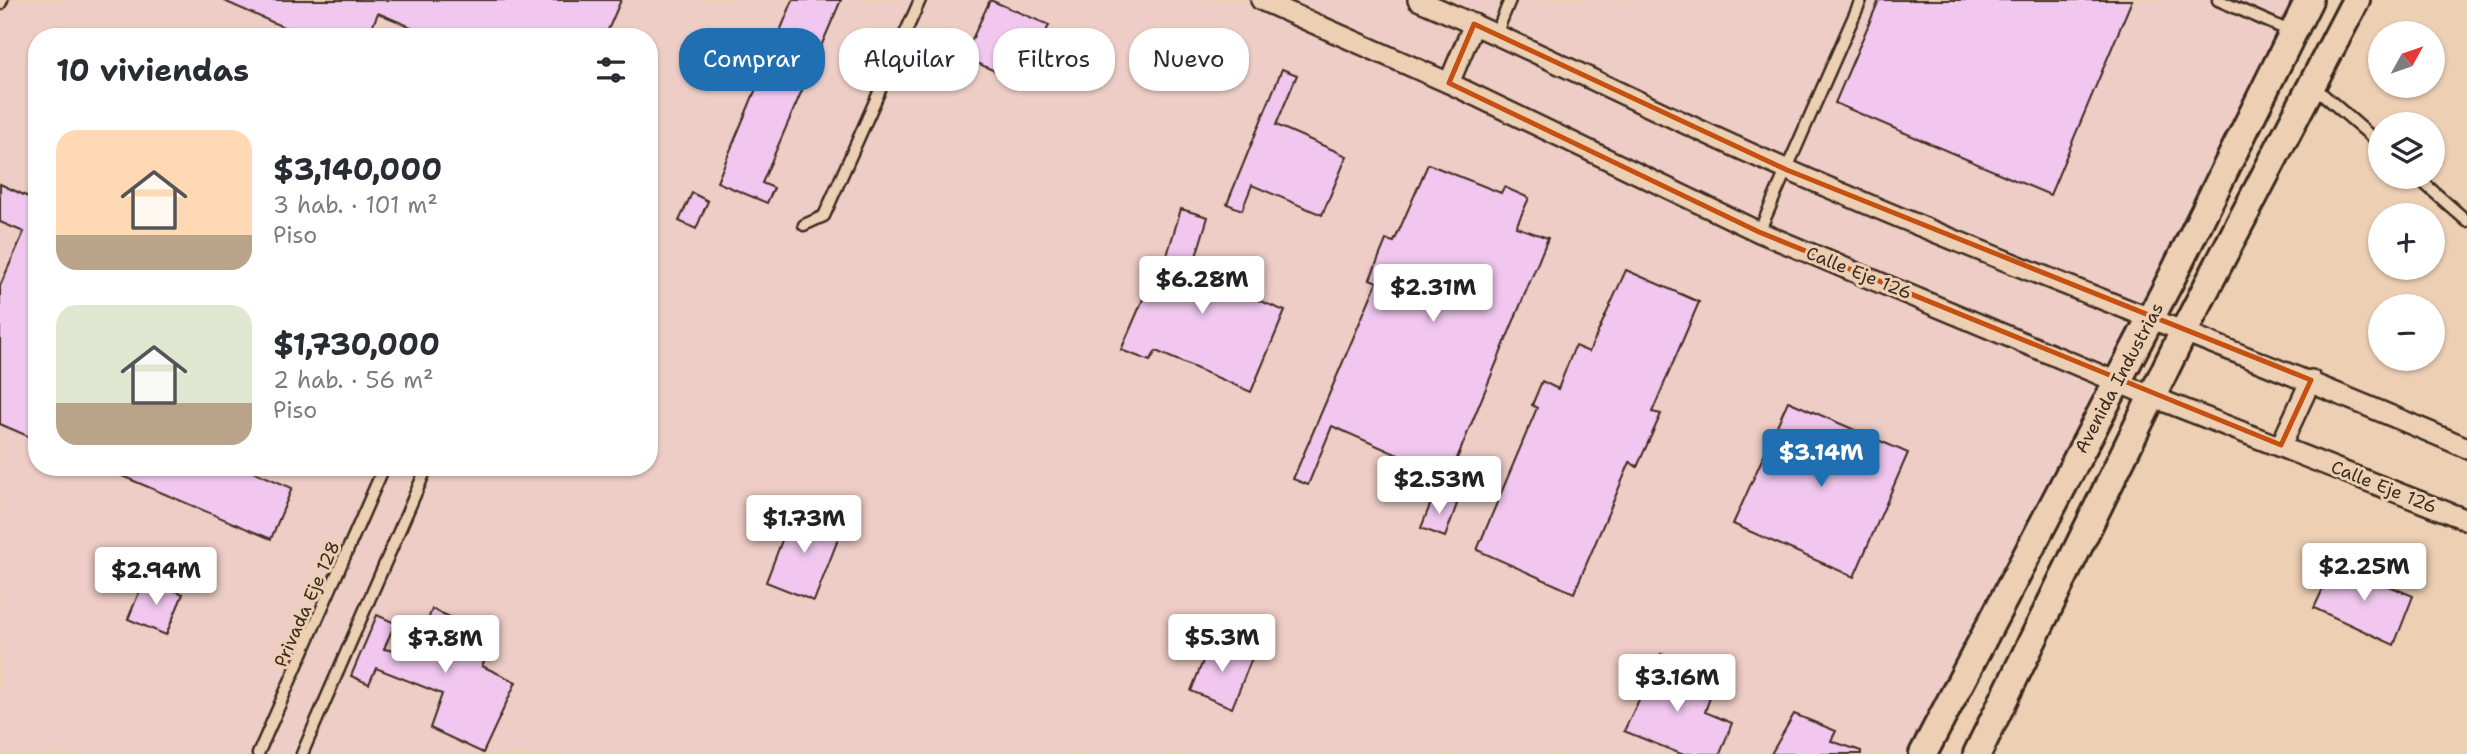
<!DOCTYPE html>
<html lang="es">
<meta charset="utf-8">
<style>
:root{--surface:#fff;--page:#f7f7f7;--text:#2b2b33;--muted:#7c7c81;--accent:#1f6fb2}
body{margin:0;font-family:"Shantell Sans",sans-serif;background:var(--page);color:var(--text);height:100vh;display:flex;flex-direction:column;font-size:26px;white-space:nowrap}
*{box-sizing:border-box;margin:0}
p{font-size:23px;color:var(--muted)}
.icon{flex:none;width:38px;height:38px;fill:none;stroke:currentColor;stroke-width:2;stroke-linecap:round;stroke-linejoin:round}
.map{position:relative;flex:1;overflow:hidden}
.drawer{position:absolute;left:28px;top:28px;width:630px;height:448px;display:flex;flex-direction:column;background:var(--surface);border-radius:28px;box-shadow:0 2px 5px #0004}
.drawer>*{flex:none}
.guide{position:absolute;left:679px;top:28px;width:665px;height:63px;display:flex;gap:14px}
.needle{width:46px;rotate:50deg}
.fabs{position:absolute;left:2368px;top:21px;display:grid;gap:14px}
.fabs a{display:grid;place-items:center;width:77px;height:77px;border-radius:50%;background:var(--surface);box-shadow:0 2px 5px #0004;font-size:35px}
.price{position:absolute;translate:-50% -60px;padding:0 16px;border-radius:7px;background:#fff;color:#222;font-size:23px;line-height:46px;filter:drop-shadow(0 2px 4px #0008)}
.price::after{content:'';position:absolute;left:50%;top:42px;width:21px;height:16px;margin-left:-10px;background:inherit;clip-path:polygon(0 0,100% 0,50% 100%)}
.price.selected{background:var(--accent);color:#fff}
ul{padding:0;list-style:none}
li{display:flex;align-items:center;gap:21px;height:175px;padding:0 28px}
li span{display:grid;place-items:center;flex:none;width:196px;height:140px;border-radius:21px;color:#555}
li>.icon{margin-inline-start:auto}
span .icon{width:84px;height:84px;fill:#fffc;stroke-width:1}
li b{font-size:30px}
h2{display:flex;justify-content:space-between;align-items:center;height:84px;padding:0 28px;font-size:30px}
.pill{padding:0 24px;border-radius:28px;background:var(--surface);box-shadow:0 2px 5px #0004;font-size:24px;line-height:63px}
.pill.selected{background:var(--accent);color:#fff}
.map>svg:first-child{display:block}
</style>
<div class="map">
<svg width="2467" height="754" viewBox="0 0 2467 754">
<rect width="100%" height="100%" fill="#edcfb4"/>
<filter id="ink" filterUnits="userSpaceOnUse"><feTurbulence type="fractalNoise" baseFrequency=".0143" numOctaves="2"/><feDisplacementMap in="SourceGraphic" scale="14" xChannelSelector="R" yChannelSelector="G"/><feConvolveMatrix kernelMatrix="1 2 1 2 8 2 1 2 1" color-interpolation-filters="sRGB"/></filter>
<g filter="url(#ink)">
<path fill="#eecdc6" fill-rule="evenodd" d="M0 0H2305L1918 754H0ZM37 37H649V467H37Z"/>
<g fill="#f1c7ef" stroke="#3b2a1e" stroke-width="2">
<path d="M222 0H621L605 37H413L416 29 378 13 368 37H306Z"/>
<path d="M793 0H841L762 183 774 188 767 203 717 182Z"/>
<path d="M990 0 1049 25 1023 84 964 57Z"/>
<path d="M1879 0H2132L2050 195 1835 103Z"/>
<path d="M1282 69 1297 75 1276 125 1347 156 1322 215 1252 185 1242 210 1227 204Z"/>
<path d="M1428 164 1501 193 1504 187 1529 198 1516 227 1548 238 1451 473 1430 469 1332 426 1308 485 1293 479 1377 282 1370 279 1386 240 1394 242Z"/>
<path d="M0 184 37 201V440L0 424V286L24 232 0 222Z"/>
<path d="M692 193 708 201 696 229 679 221Z"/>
<path d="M1181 209 1208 217 1191 273 1223 285 1228 271 1241 277 1235 291 1285 311 1251 392 1156 351 1150 361 1121 350 1160 260 1165 262Z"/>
<path d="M1626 270 1699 302 1652 412 1661 414 1637 467 1630 462 1574 593 1477 550 1537 408 1532 405 1542 381 1558 389 1575 346 1589 352Z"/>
<path d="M1788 401 1908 453 1854 577 1733 524Z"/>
<path d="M101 467H243L292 488 271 539Z"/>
<path d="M1434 495 1457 504 1445 537 1421 528Z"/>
<path d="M794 509 842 529 814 601 766 582Z"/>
<path d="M2335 563 2413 596 2394 645 2314 608Z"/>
<path d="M145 578 183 594 166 635 128 619Z"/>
<path d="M432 609 495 637 482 666 516 682 483 753 430 728 442 694 376 668 369 684 351 676 377 615 395 623 384 649 415 655Z"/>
<path d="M1211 641 1252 658 1232 708 1191 691Z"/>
<path d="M1661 654 1685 667 1680 683 1710 697 1705 712 1732 723 1720 754H1681L1624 731Z"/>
<path d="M1794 714 1836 731 1831 741 1861 751V754H1771Z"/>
</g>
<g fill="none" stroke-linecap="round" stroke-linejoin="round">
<g stroke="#3b2a1e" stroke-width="15">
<g id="service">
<path d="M2218 0 2292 32"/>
<path d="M0 4 2 0"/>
<path d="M1496 34 1510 0"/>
<path d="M2312 85 2380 144"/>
<path d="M2417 177 2467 221"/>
<path d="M804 225 824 216 920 0"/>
<path d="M1759 232 1861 0"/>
<path d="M258 754 384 467"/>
<path d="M302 754 427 467"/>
</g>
</g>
<g stroke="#3b2a1e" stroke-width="24">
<g id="minor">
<path d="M1261 0 1449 83 1759 232 2153 397 2467 520"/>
<path d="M1418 0C1543 53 1663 116 1788 170 2012 268 2243 351 2467 448"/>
<path d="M1449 83 1474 24"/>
<path d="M2281 445 2311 380"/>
</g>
</g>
<g stroke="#3b2a1e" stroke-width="32">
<g id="secondary">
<path d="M1923 754 2171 279 2309 0"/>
<path d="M1977 754 2184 331 2356 0"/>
</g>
</g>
<use href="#service" stroke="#edcfb4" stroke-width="10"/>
<use href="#minor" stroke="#edcfb4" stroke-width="19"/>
<use href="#secondary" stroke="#edcfb4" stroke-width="26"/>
</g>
</g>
<path fill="none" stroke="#c55010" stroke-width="5" stroke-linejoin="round" d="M1474 24 1787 170 2311 380 2281 445 1759 232 1449 83Z"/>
<g text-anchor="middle" stroke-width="6" stroke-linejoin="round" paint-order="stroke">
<g font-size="18" fill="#3b2a1e" stroke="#edcfb4">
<text transform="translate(1859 273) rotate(22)" y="6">Calle Eje 126</text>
<text transform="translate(2119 378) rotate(-62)" y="6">Avenida Industrias</text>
<text transform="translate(2384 487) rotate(22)" y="6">Calle Eje 126</text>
<text transform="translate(307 604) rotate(-66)" y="6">Privada Eje 128</text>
</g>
</g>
</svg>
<div class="fabs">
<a><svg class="needle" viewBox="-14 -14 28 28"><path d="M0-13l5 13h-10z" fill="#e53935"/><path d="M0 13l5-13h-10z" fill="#7c7c81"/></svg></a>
<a><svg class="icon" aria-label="layers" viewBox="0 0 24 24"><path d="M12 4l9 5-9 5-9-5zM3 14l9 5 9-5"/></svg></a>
<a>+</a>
<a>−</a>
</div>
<b class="price" style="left:1202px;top:316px">$6.28M</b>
<b class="price" style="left:1433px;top:324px">$2.31M</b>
<b class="price selected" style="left:1821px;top:489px">$3.14M</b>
<b class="price" style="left:1439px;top:516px">$2.53M</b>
<b class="price" style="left:804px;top:555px">$1.73M</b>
<b class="price" style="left:2364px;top:603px">$2.25M</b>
<b class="price" style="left:156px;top:607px">$2.94M</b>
<b class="price" style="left:1222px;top:674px">$5.3M</b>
<b class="price" style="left:445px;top:675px">$7.8M</b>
<b class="price" style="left:1677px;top:714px">$3.16M</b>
<div class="guide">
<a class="pill selected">Comprar</a>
<a class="pill">Alquilar</a>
<a class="pill">Filtros</a>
<a class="pill">Nuevo</a>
</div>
<section class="drawer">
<h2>10 viviendas<svg class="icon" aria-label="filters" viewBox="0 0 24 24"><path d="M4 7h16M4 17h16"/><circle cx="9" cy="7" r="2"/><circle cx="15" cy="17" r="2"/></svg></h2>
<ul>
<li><span style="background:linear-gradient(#ffd9b3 75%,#b9a48a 0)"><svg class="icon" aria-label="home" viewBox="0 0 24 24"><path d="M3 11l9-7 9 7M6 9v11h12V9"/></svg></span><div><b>$3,140,000</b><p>3 hab. · 101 m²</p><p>Piso</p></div></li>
<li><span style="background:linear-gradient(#dfe7d0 70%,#b9a48a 0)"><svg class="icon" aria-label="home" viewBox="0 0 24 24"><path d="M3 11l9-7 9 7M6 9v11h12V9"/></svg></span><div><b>$1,730,000</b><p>2 hab. · 56 m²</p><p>Piso</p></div></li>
</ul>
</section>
</div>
